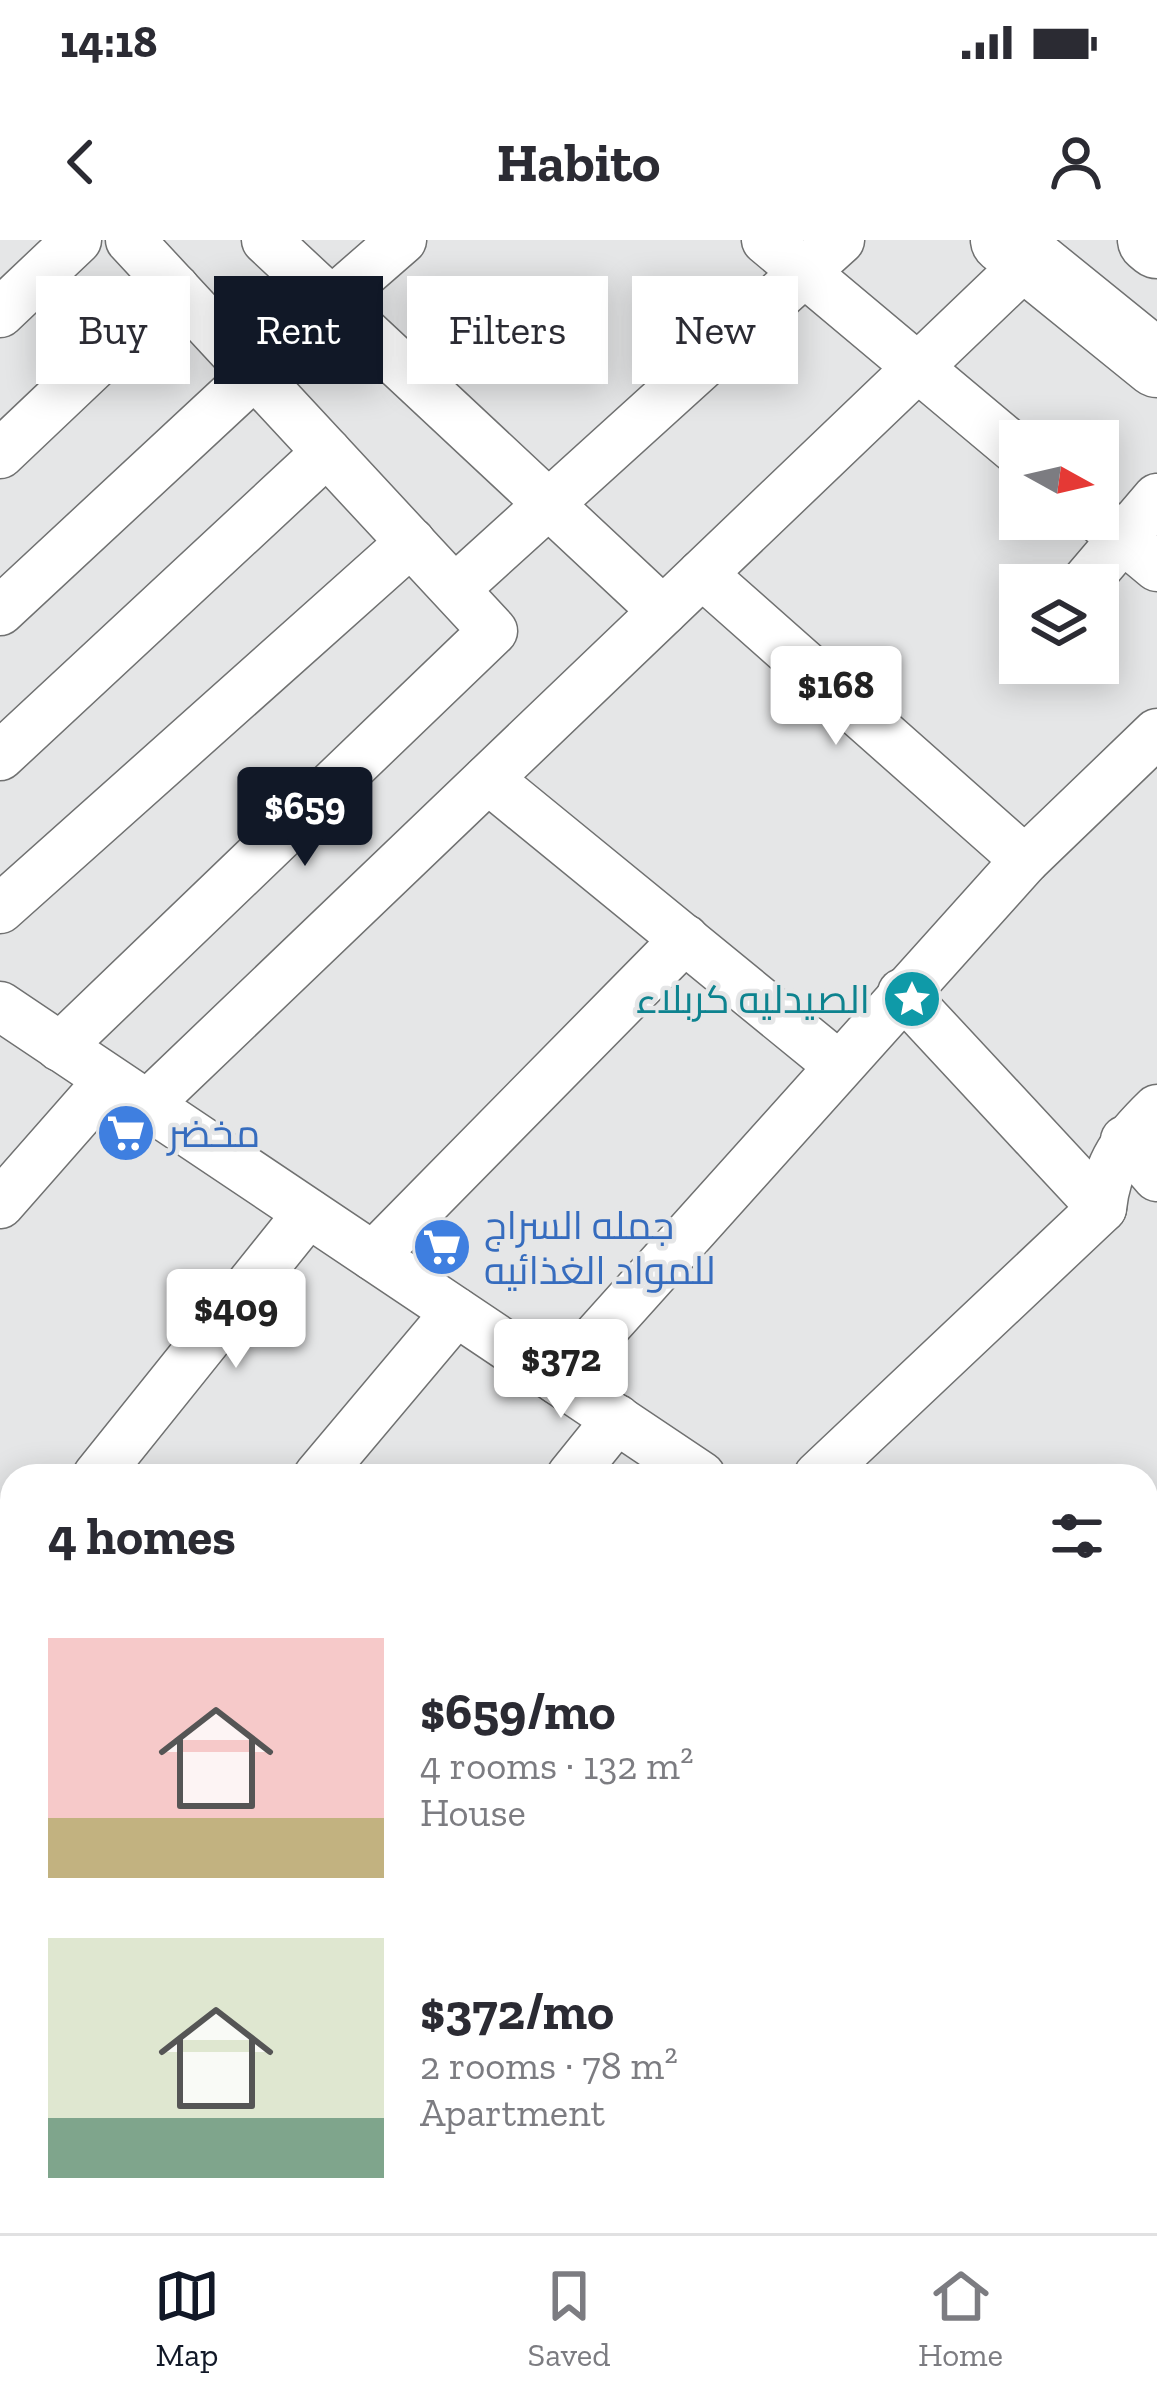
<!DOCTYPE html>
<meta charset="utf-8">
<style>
:root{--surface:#fff;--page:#f2f2f3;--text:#2b2b33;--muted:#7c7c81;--line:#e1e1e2;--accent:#111827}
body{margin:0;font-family:"Zilla Slab",Cairo,serif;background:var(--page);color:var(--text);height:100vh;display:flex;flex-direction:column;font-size:45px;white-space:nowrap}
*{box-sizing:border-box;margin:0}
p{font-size:39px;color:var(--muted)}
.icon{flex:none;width:66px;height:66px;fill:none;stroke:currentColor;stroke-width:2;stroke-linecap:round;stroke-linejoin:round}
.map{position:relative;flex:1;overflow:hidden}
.side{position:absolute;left:0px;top:1224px;width:1158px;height:771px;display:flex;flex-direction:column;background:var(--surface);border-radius:36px 36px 0 0;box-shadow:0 6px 30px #0003}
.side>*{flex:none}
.guide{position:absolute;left:36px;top:36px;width:1086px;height:108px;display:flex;gap:24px}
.needle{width:78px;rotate:98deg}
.tools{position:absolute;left:999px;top:180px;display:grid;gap:24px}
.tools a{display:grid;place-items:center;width:120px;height:120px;border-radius:0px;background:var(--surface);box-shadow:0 6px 30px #0003;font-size:60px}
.price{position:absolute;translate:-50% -102px;padding:0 27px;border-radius:12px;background:#fff;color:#222;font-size:39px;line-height:78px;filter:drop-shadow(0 3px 6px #0008)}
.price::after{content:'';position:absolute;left:50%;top:72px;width:36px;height:27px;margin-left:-18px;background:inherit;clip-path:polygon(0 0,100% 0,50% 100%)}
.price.on{background:var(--accent);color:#fff}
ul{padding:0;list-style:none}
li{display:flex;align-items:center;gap:36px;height:300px;padding:0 48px}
li span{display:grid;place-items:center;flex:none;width:336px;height:240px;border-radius:0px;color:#555}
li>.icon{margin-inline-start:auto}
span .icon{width:144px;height:144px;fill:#fffc;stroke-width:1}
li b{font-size:51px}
h2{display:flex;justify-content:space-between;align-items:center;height:144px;padding:0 48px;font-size:51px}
.pill{padding:0 42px;border-radius:0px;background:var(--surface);box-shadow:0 6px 30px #0003;font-size:42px;line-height:108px}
.pill.on{background:var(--accent);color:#fff}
.status{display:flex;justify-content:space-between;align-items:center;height:84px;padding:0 60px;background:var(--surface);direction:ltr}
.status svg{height:33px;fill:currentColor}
header{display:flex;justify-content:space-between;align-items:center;height:156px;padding:0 48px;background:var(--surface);font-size:54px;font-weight:700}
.dock{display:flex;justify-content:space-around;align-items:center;height:168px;border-top:3px solid var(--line);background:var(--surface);font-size:33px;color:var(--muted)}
.dock a{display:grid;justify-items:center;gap:6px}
.dock .on{color:var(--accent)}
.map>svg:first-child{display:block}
</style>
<div class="status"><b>14:18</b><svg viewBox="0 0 49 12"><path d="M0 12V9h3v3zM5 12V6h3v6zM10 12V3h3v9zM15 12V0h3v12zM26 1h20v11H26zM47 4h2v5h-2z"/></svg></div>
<header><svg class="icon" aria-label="back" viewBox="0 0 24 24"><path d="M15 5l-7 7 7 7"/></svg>Habito<svg class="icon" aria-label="person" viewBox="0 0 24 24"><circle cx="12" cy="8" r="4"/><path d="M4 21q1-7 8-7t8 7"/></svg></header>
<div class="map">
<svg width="1157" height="1993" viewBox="0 0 1157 1993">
<rect width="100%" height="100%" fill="#e5e6e7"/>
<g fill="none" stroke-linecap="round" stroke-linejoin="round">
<g stroke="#707171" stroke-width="51">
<g id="minor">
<path d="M266 0 663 371"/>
<path d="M766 0 1020 213"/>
<path d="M332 61 402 0"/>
<path d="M0 73 77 0"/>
<path d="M0 214 175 48"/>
<path d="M1098 278 1157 327"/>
<path d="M702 334 1025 620"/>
<path d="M1083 345 1157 258"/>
<path d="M455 349 840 0"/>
<path d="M0 371 255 134"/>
<path d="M0 516 327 212"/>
<path d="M488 539 838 825"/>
<path d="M0 669 411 302"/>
<path d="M902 753 1102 968"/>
<path d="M0 766 701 1236"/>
<path d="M60 807 493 391 130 0"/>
<path d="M147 865 1029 21"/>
<path d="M1125 900 1157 937"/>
<path d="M0 964 109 840"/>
<path d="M373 1016 685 699"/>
<path d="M558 1140 1025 620 1157 493"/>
<path d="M97 1236 308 973"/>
<path d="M318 1236 456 1072"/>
<path d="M571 1236 617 1179"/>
<path d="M818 1236 1102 968C1107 923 1125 900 1157 869"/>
<path d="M0 1357 12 1342"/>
<path d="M1146 1532 1157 1540"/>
<path d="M0 1618 12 1604"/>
<path d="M0 1803 12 1812"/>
<path d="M1146 1836 1157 1843"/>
<path d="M0 1950 12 1935"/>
<path d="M936 1983 952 1993"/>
<path d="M622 1993 630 1983"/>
</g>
</g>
<g stroke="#707171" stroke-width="69">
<g id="highway">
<path d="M1004 0 1157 124"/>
<path d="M1151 0 1157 5"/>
</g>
</g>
<use href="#minor" stroke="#fff" stroke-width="48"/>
<use href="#highway" stroke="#fff" stroke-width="66"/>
</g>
<defs>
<g id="sight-disc" transform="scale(3)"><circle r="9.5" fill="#0f9aa8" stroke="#e5e6e7"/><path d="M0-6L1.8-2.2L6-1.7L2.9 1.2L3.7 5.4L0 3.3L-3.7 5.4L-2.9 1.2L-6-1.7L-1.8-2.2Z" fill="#fff"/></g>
<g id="supermarket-disc" transform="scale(3)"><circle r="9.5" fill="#3f7fe0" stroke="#e5e6e7"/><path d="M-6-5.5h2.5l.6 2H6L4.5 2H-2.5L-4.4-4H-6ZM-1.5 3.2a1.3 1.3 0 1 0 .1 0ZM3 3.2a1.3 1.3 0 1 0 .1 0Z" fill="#fff"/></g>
</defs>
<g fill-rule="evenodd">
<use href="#sight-disc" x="912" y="759"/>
<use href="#supermarket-disc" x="126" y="893"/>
<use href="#supermarket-disc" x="442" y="1007"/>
</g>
<g text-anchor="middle" stroke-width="9" stroke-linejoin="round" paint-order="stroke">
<g font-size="39" fill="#0d838f" stroke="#e5e6e7" text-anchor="end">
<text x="870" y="773">الصيدليه كربلاء</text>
</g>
<g font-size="39" fill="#366cbe" stroke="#e5e6e7" text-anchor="start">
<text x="168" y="907">مخضر</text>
<text x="484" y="999">جمله السراج<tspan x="484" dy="45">للمواد الغذائيه</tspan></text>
</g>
</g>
</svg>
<div class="tools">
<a><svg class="needle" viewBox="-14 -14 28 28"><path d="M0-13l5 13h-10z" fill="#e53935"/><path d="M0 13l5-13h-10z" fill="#7c7c81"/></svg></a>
<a><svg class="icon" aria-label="layers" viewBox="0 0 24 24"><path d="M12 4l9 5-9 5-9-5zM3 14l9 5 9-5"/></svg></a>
</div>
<b class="price" style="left:836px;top:508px">$168</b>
<b class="price on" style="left:305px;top:629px">$659</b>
<b class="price" style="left:236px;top:1131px">$409</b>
<b class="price" style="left:561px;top:1181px">$372</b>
<div class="guide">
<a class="pill">Buy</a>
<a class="pill on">Rent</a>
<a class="pill">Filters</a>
<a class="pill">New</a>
</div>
<section class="side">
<h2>4 homes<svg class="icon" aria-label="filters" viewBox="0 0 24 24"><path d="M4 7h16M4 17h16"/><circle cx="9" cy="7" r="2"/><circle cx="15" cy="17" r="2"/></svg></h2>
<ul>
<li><span style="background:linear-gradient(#f6c9c9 75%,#c2b280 0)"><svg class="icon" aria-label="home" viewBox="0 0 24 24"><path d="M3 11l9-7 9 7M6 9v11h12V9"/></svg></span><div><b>$659/mo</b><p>4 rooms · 132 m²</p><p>House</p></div></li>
<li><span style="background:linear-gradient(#dfe7d0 75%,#7fa58c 0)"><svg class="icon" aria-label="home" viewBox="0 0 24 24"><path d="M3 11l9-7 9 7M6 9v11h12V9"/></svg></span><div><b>$372/mo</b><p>2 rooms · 78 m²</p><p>Apartment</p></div></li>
</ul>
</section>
</div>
<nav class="dock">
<a class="on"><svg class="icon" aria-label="map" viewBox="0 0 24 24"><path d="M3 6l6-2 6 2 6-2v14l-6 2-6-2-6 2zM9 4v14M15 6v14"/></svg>Map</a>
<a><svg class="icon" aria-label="saved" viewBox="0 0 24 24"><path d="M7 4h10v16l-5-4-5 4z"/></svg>Saved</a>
<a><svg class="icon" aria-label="home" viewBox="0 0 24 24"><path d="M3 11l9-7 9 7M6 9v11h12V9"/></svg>Home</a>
</nav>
